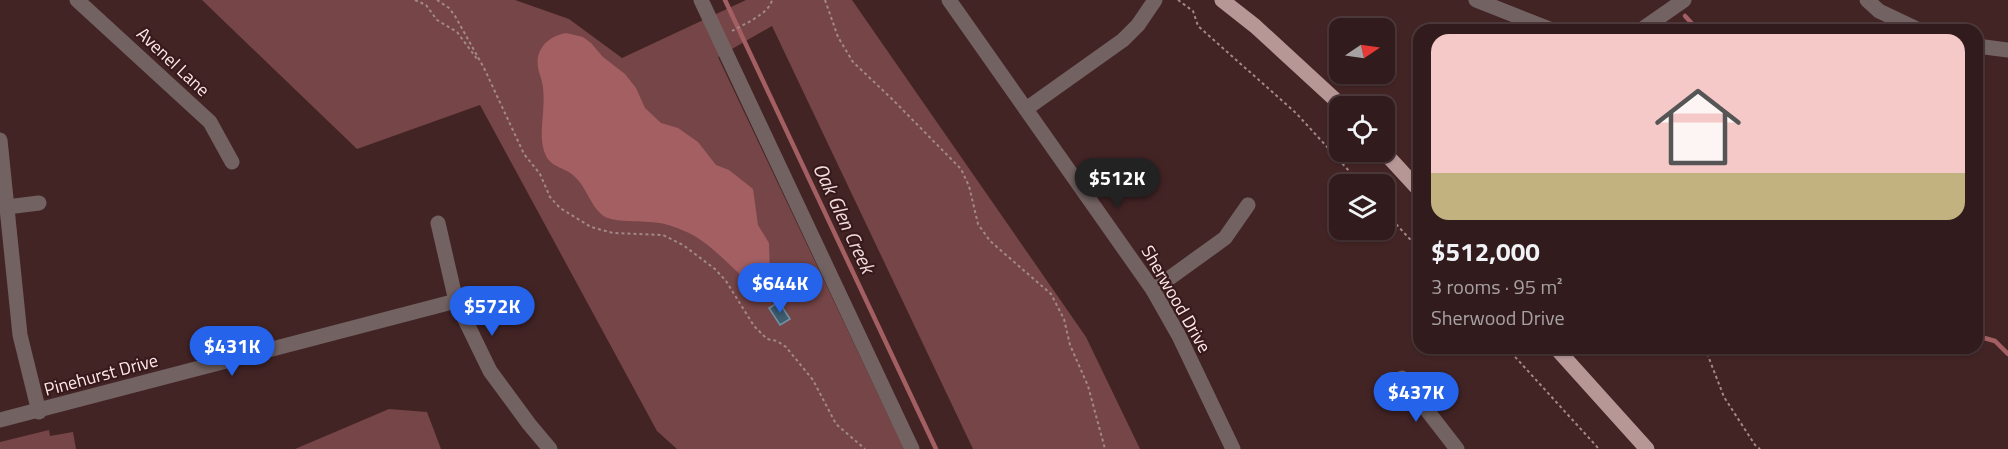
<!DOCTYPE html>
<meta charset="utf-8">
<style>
:root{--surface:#321b1c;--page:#3a2425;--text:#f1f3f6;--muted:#a8a1a3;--line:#4d393b;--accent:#2563eb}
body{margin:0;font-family:"Titillium Web",sans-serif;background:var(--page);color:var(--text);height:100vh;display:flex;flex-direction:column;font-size:22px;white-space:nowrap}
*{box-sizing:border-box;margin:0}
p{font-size:20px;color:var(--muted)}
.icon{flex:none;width:33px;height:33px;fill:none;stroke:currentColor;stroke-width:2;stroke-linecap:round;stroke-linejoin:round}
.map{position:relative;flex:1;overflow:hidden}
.sheet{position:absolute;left:1413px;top:24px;width:570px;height:330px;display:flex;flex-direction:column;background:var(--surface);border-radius:18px;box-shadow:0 2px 4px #0004,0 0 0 2px var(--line)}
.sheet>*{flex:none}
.needle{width:39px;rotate:77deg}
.tools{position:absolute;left:1329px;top:18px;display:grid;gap:12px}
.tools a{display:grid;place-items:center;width:66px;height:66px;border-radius:12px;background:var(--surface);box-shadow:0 2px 4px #0004,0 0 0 2px var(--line);font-size:30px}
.price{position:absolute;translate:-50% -51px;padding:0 14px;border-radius:21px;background:var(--accent);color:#fff;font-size:20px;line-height:39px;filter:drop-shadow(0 2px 3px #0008)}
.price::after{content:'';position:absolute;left:50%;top:36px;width:18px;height:14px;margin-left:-9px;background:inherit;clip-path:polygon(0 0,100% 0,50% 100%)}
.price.active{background:#222;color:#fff}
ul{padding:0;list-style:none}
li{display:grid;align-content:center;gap:12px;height:318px;padding:0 18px}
li span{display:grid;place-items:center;height:186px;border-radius:18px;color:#555}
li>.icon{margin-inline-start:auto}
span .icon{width:108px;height:108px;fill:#fffc;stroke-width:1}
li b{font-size:26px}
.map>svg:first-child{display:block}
</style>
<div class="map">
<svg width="2008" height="449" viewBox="0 0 2008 449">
<rect width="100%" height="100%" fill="#432425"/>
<g fill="#764547">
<path d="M202 0H515L569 19 622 58 746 0H852L1086 337 1140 449H973L772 26 718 57 904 449H677L657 431 480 105 357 149Z"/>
<path d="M389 409 427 412 441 449H295Z"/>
<path d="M49 430 50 436 73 432 76 449H0V442Z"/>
</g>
<path fill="#a45f62" d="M566 33 583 37 591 43 603 57 625 74 636 88 645 108 661 123 678 128 698 142 716 165 729 170 753 189 758 225 769 243 770 277 764 282 752 285C731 268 713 245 689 233 680 229 668 224 659 223 644 220 611 224 601 214 590 204 586 187 575 177 567 168 552 168 546 156 535 133 550 103 540 75 532 53 545 37 566 33Z"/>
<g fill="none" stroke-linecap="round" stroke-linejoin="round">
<g stroke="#a45f62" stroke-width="4.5">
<path d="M725 0 936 449"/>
<path d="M1685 16 1698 30"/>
<path d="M1977 336 1995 341 2008 354"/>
</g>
</g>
<path fill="#3f5e70" stroke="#7393a7" stroke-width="1.5" d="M779 302 790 319 780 325 769 308Z"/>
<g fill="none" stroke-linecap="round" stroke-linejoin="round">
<g stroke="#a38889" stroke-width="2" stroke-dasharray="3 3" stroke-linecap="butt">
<path d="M415 0 426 5 437 20 457 32 477 59"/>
<path d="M437 0 449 8 455 16 484 68 524 154 540 174 550 197 560 208 591 227 613 233 663 235 683 245 715 269 726 281 754 326 767 339 777 341 786 347 813 380 836 424 865 449"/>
<path d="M825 0 838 37 853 62 892 99 961 169 969 186 978 224 990 241 1051 294 1064 319 1070 345 1088 386 1105 449"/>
<path d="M1178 0 1193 11 1198 26 1296 113 1361 184"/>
<path d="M732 31C744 24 769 14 772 0"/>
<path d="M1384 211 1419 249"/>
<path d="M1507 348 1599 449"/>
<path d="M1705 348 1724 397 1755 445 1760 449"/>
</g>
<g stroke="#736262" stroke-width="15">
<path d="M77 0 210 122 232 162"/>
<path d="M701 0 912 449"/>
<path d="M949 0 1153 290 1179 336 1233 449"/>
<path d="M1476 0 1552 30"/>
<path d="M1867 0 1879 11 1919 30"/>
<path d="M1641 30 1684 0"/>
<path d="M1977 46 2008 50"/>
<path d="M1026 109 1123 40 1138 25 1155 0"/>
<path d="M0 140 20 335 39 412"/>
<path d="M7 207 39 203"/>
<path d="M438 223 456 301 490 371 529 424 550 449"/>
<path d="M1153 290 1225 238 1248 205"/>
<path d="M1402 378 1457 449"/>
<path d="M0 420 456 301"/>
</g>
<g stroke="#b79696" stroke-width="15">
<path d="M1222 0 1255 26 1342 106"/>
<path d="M1384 152 1419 190"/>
<path d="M1556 348 1647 449"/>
</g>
</g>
<g text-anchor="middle" stroke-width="4.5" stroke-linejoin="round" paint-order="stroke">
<g font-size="18" fill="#fde7e7" stroke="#381a1c">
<text transform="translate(173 62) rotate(43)" y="6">Avenel Lane</text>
<text transform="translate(1176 299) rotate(60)" y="6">Sherwood Drive</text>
<text transform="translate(101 375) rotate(-15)" y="6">Pinehurst Drive</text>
</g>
<g font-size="20" font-style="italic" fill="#f2dcdc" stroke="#381a1c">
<text transform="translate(844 218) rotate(65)" y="7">Oak Glen Creek</text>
</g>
</g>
</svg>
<div class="tools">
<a><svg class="needle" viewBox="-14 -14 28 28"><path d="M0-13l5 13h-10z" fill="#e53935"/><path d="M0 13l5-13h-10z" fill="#a8a1a3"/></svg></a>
<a><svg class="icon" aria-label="locate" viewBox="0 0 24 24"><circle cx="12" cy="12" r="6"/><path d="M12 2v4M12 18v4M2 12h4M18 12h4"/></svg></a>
<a><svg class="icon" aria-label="layers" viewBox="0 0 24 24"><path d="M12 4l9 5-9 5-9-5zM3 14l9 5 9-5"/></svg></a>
</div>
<b class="price active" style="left:1117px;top:209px">$512K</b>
<b class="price" style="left:780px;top:314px">$644K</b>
<b class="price" style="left:492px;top:337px">$572K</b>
<b class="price" style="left:232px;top:377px">$431K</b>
<b class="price" style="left:1416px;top:423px">$437K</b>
<section class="sheet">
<ul>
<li><span style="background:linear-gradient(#f6c9c9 75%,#c2b280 0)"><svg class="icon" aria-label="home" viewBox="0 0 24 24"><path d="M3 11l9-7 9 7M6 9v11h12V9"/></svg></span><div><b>$512,000</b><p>3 rooms · 95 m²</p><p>Sherwood Drive</p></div></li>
</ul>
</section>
</div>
